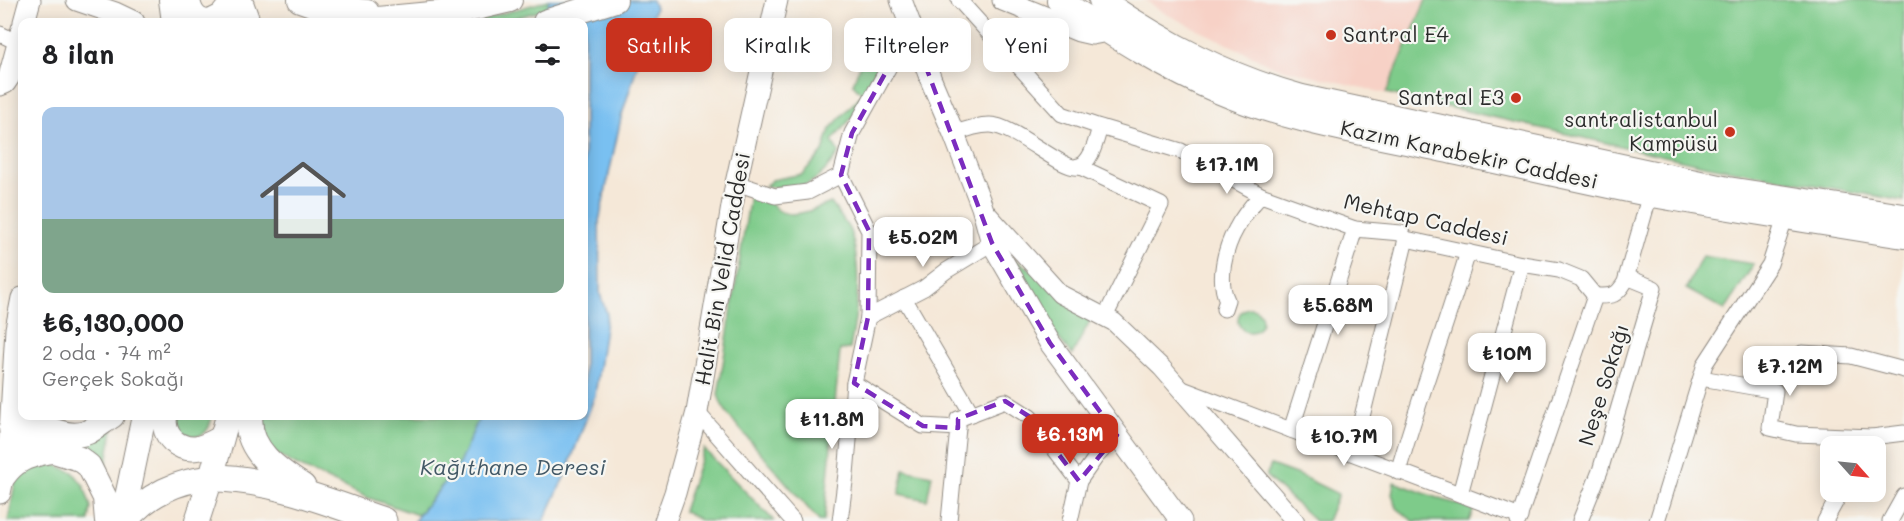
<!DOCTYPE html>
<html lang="tr">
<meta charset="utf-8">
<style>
:root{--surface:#fff;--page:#f2f2f2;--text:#202124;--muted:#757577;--line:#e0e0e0;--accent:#c8321e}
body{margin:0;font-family:Mali,sans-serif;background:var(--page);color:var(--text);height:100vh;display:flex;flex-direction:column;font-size:22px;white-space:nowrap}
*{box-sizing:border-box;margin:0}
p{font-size:20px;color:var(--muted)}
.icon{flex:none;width:33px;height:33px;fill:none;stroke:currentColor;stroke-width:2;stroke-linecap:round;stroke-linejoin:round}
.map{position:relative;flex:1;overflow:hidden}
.panel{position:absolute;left:18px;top:18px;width:570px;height:402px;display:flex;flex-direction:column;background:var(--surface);border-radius:12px;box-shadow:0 3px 15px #0003}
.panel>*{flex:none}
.banner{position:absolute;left:606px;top:18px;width:570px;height:54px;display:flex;gap:12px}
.needle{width:39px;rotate:117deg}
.tools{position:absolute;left:1820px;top:436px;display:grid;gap:12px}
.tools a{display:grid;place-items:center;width:66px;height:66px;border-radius:12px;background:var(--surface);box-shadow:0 3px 15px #0003;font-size:30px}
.price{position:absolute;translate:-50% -51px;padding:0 14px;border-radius:12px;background:#fff;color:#222;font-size:20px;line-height:39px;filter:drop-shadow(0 2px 3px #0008)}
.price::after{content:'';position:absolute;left:50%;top:36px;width:18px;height:14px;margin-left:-9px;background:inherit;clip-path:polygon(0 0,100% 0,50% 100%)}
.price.on{background:var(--accent);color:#fff}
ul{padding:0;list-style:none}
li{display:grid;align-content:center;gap:12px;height:318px;padding:0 24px}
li+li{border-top:2px solid var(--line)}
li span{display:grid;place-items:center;height:186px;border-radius:12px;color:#555}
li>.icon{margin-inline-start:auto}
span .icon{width:108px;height:108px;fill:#fffc;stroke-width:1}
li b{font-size:26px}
h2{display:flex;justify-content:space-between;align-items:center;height:72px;padding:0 24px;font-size:26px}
.tag{padding:0 21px;border-radius:12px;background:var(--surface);box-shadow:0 3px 15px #0003;font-size:21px;line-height:54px}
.tag.on{background:var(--accent);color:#fff}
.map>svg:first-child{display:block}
</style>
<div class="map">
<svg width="1904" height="521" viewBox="0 0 1904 521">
<rect width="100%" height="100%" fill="#f6f6f2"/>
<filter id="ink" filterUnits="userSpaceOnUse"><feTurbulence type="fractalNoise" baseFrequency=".0167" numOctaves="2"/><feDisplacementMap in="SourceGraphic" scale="12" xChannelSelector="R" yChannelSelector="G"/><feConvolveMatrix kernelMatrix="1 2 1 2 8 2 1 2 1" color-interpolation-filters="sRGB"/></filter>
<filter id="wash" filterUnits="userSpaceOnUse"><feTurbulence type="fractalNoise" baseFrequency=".008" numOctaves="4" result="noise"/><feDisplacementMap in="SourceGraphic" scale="24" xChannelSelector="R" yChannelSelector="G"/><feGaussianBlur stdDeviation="1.35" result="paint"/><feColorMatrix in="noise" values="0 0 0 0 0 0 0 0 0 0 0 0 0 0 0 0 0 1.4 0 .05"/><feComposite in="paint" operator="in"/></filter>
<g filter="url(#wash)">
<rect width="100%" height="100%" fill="#f5e8d8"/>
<path fill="#f7d1c6" d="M1145 0H1904V201L1704 165 1408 99 1273 66 1164 13Z"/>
<g fill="#7ecb8a" stroke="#547b5a" stroke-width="1.5">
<path d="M549 0 561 5 501 22H451L483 19Z"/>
<path d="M1426 0H1904V201L1704 165 1386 93Z"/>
<path d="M860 65 878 66 859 109 832 141 839 153C816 184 806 192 765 186L772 180 802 174 823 152 830 129 862 94 853 84Z"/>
<path d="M750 195 769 198C771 202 774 208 778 210 793 220 817 208 831 203 837 212 846 222 850 231 863 266 857 314 850 349L840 350 824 521H819L729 416 722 405 718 395Z"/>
<path d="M1702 256 1754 264 1725 310 1686 289Z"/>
<path d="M1009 257 1039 274 1093 315 1072 355 1043 319Z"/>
<circle cx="1250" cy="320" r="12"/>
<path d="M177 416H212C211 420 210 427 207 430 199 442 182 434 176 425Z"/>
<path d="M257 416H480L458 466 418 515 366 497 292 463 273 452Z"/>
<path d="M114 425 105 472 28 431Z"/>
<path d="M704 449 774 521H702L683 511Z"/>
<path d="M48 462 73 472 84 486 91 507 89 521H8L15 483 28 464Z"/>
<path d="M1271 465 1301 476 1338 494 1327 521H1315L1266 476Z"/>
<path d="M904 469 932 475 927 500 899 494Z"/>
<path d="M1394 482 1440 499 1474 509 1469 521H1413L1397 508 1392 494Z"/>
</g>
<path fill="#79c0f1" stroke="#52768e" stroke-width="1.5" d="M549 0H652L655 8 621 118 599 221 600 294 607 314 595 395 566 473 544 521H414L458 466 480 416H584V22H545Z"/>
</g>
<g filter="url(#ink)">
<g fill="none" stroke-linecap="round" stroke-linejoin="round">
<g stroke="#908a82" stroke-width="17">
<g id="minor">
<path d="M959 0 1062 114 1100 127 1181 151 1261 195 1355 229 1401 233 1406 239 1522 264 1559 270 1581 279 1595 296"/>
<path d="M0 34 19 43"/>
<path d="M954 134C966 129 978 125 990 125 1014 125 1063 171 1078 167 1092 162 1096 140 1100 127"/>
<path d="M1078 166 1161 205 1105 317"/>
<path d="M841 175 852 133 911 27"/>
<path d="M736 183 775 196 808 192 841 175 869 231 868 317 854 383 923 426 958 428 949 521"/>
<path d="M904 298 972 414"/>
<path d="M1224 309 1227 300C1217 280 1225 248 1236 229 1242 217 1252 205 1261 195"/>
<path d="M868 317 924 288 946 271 992 243"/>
<path d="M1802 353 1851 356 1904 370"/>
<path d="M1701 378 1775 391 1770 428 1796 434 1872 437"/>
<path d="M1180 388 1520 517"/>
<path d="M697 412 793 521"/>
<path d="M958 428V419L1005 401 1030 417 1079 481"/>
<path d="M1291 430 1355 229"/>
<path d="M1867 446 1872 437 1904 433"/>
<path d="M1353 453 1406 239"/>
<path d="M1398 472C1419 398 1446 326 1468 252"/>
<path d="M1460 494 1522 264"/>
<path d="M840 521 846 474 854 383"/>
<path d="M1070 521 1079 481 1096 457 1117 435"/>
<path d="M1518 521 1595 296C1612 296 1616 297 1625 282L1650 194"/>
<path d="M1580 521 1600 471 1654 288 1627 277"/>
<path d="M1657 521 1705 364 1770 264 1785 218"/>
<path d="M1825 521 1841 492"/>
<path d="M1890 521 1904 496"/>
</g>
</g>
<g stroke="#908a82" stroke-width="20">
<path id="tertiary" d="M983 209 1060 294 1114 322 1162 368 1295 521"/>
</g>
<g stroke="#908a82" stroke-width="23">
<g id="secondary">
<path d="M77 0 115 13 134 22"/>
<path d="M901 0 931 80 954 134 982 207 992 243 1050 343 1181 521"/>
<path d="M1003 0 1079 31 1092 34 1108 31"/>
<path d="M24 22 30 0"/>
<path d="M0 85 5 83 9 77 22 29"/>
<path d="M0 493 9 450 16 329 22 298"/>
<path d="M665 521 675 493 697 412 736 183 777 0"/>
</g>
</g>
<g stroke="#908a82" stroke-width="26">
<g id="primary">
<path d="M171 0 174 22"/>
<path d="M188 0C190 13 196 22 210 22L222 16 234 0"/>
<path d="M240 0 248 22"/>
<path d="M300 0 320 7 367 12"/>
<path d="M1059 0C1110 33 1163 68 1220 92 1292 123 1377 135 1453 152 1520 166 1586 182 1653 195 1736 210 1820 222 1904 236"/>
<path d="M1101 0C1166 44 1226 76 1302 97L1728 189 1904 216"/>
<path d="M345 22 463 11 510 0"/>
<path d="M545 22 615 0"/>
<path d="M24 416C41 426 68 441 88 432 96 428 104 421 112 416"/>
<path d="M165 416C162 436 178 451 198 448 207 446 214 442 221 438"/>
<path d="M11 427 34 445 80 459 89 466 105 498 107 521"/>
<path d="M3 477C16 458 29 456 50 451"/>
<path d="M122 521 144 416"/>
<path d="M126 521C146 495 179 480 211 478"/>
<path d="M197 521 211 478 228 416"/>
</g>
</g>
<g stroke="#908a82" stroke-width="29">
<g id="motorway">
<path d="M249 416C246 450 277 471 302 487"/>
<path d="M211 478C270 478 328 502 383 521"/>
</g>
</g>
<use href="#minor" stroke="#fff" stroke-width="15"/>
<use href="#tertiary" stroke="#fff" stroke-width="18"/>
<use href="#secondary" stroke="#fff" stroke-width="21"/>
<use href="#primary" stroke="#fff" stroke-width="24"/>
<use href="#motorway" stroke="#fff" stroke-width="27"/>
</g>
</g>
<path fill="none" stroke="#7b2cbf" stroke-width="4.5" stroke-dasharray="12 8" stroke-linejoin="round" d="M911 27 992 243 1050 343 1117 435 1079 481 1030 417 1005 401 958 419V428L923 426 854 383 868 317 869 231 841 175 852 133Z"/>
<g fill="#c8321e" stroke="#f6f6f2" stroke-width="2">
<circle cx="1331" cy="35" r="6"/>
<circle cx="1516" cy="98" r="6"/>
<circle cx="1730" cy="132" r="6"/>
</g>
<g text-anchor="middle" stroke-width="4.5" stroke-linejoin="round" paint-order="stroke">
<g font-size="21" fill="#2b2b2b" stroke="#f6f6f2" text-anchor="end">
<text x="1343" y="42" text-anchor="start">Santral E4</text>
<text x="1504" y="105">Santral E3</text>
<text x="1718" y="127">santralistanbul<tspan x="1718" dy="24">Kampüsü</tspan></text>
</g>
<g font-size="21" fill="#2b2b2b" stroke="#f6f6f2">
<text transform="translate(1469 155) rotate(12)" y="7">Kazım Karabekir Caddesi</text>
<text transform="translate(1426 220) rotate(13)" y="7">Mehtap Caddesi</text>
<text transform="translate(723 269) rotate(-80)" y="7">Halit Bin Velid Caddesi</text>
<text transform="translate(1604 385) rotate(-73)" y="7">Neşe Sokağı</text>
</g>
<g font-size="22" font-style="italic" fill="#425866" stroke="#f6f6f2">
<text x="513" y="475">Kağıthane Deresi</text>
</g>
</g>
</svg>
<div class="tools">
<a><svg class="needle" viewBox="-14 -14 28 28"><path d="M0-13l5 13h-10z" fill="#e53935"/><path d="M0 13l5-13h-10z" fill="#757577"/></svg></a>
</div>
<b class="price" style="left:1227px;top:195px">₺17.1M</b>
<b class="price" style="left:923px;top:268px">₺5.02M</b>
<b class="price" style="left:1338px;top:336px">₺5.68M</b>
<b class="price" style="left:1507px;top:384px">₺10M</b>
<b class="price" style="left:1790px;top:397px">₺7.12M</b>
<b class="price" style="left:832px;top:450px">₺11.8M</b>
<b class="price on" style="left:1070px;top:465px">₺6.13M</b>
<b class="price" style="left:1344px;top:467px">₺10.7M</b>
<div class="banner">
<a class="tag on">Satılık</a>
<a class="tag">Kiralık</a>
<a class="tag">Filtreler</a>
<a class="tag">Yeni</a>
</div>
<section class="panel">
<h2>8 ilan<svg class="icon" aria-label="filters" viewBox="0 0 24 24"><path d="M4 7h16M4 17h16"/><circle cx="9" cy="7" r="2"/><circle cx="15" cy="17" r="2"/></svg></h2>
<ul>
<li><span style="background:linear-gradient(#a9c7e8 60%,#7fa58c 0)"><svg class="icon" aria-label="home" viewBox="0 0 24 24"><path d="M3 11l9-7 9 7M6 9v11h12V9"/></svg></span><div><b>₺6,130,000</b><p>2 oda · 74 m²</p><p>Gerçek Sokağı</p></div></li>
</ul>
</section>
</div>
